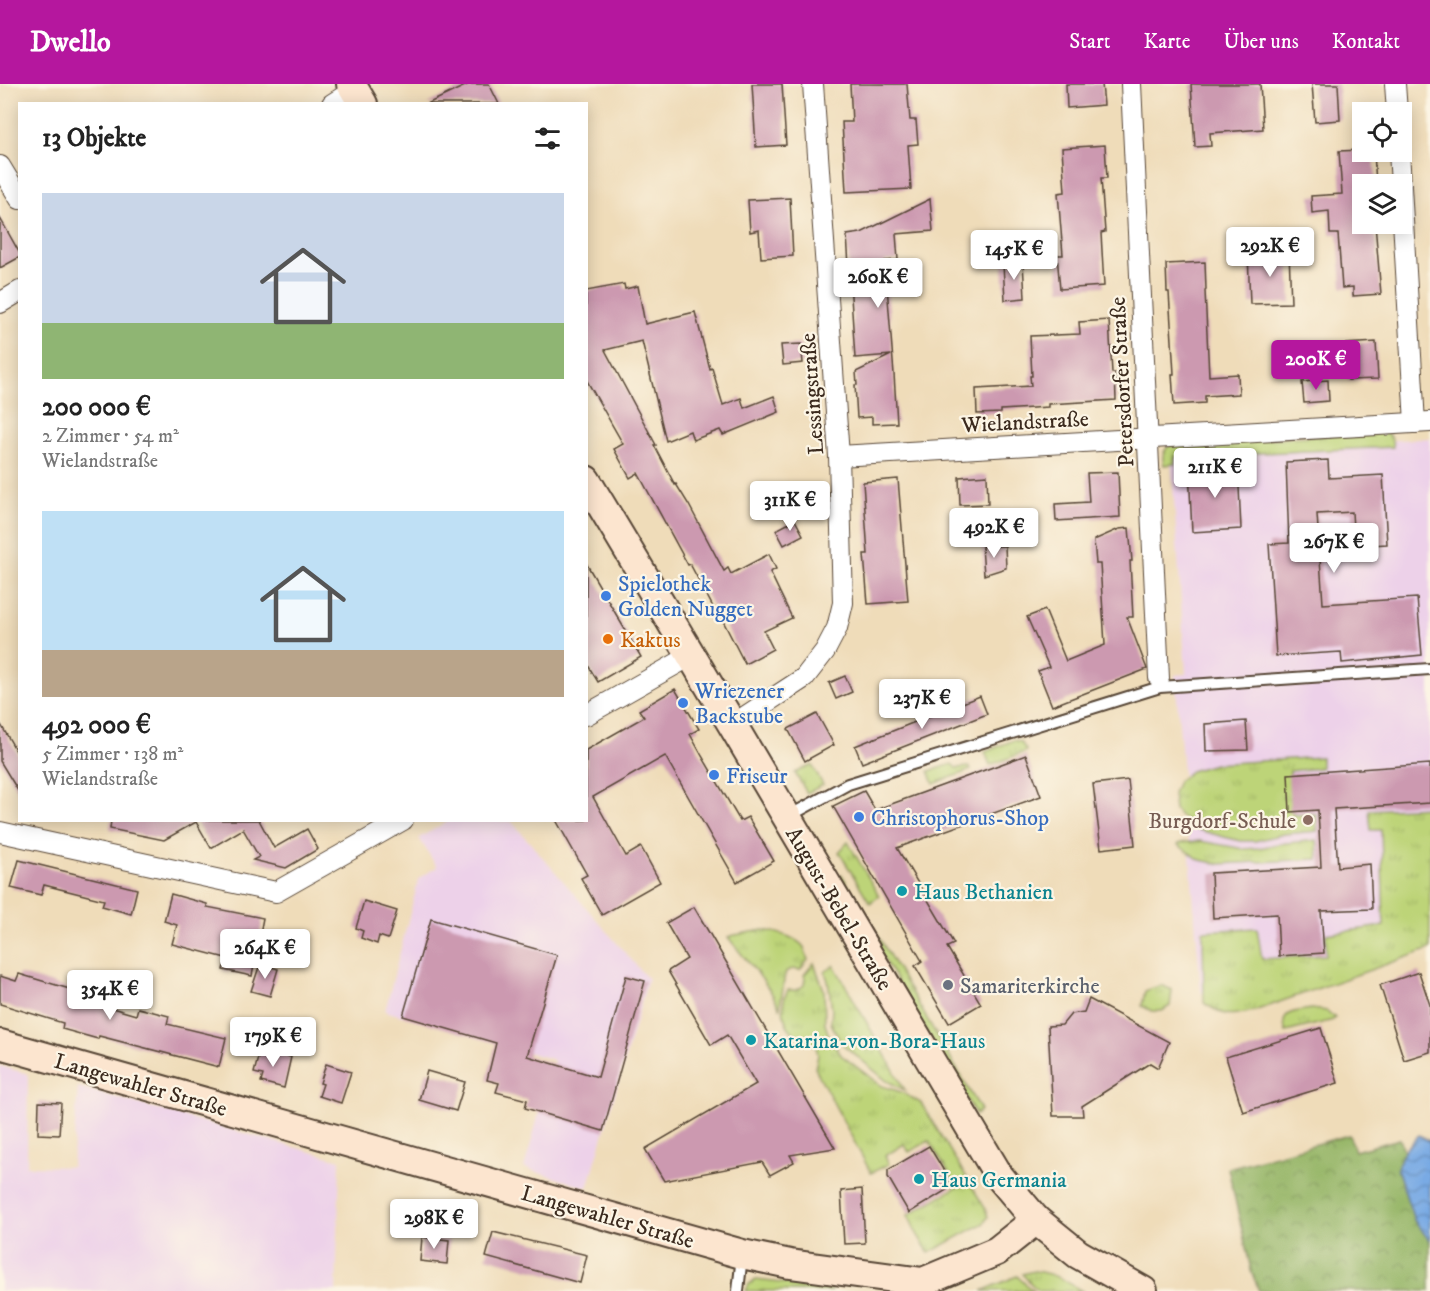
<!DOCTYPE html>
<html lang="de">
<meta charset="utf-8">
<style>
:root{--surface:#fff;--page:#f6f6f6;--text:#222;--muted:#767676;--accent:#b5179e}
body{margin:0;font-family:"IM FELL DW Pica",serif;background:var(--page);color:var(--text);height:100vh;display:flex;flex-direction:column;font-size:22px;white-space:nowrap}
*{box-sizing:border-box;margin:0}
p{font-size:20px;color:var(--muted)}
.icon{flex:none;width:33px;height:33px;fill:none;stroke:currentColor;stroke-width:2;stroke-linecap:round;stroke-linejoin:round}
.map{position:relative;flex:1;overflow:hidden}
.drawer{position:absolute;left:18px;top:18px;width:570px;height:720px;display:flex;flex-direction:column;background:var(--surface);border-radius:0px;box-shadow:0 3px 15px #0003}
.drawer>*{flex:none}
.buttons{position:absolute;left:1352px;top:18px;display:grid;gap:12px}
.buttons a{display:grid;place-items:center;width:60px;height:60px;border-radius:0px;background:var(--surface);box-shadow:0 3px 15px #0003;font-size:30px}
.price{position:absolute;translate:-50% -51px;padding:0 14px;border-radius:6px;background:#fff;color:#222;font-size:20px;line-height:39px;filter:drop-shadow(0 2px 3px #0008)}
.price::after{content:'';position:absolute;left:50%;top:36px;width:18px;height:14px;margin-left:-9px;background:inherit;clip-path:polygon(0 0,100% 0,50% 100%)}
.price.active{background:var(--accent);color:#fff}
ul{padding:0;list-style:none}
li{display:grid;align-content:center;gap:12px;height:318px;padding:0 24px}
li span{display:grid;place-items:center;height:186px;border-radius:0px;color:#555}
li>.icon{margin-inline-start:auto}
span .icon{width:108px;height:108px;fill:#fffc;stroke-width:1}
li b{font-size:26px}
h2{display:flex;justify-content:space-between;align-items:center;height:72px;padding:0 24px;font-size:26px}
header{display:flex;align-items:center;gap:36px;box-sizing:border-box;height:84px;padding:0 30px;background:var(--accent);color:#fff}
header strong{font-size:28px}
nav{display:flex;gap:33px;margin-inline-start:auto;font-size:21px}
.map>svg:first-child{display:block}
</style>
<header>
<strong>Dwello</strong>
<nav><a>Start</a><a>Karte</a><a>Über uns</a><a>Kontakt</a></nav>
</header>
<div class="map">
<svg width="1430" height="1207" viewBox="0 0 1430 1207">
<defs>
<pattern id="grass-tufts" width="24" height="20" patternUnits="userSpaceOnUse" patternTransform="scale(1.5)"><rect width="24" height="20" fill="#bdd478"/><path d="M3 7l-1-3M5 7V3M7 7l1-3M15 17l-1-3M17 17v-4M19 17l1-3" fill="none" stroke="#a3b667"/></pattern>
<pattern id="forest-crowns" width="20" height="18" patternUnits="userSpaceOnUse" patternTransform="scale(1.5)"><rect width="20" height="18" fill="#96b668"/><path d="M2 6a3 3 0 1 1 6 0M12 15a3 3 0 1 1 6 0" fill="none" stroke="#7c9455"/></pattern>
<pattern id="water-waves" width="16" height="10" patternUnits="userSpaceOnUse" patternTransform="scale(1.5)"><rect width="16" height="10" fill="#79aae4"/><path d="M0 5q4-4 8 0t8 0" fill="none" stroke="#648bb8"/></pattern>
</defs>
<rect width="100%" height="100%" fill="#fcf5e5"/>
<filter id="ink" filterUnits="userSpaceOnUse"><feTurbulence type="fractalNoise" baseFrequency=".0167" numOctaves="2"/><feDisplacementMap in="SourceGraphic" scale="12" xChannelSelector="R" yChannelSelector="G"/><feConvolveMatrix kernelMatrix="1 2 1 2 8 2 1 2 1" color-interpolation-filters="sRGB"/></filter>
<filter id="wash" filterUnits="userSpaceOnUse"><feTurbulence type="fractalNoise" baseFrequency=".008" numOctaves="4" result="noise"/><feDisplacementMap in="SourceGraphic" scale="24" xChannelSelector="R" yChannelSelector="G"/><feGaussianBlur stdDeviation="1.35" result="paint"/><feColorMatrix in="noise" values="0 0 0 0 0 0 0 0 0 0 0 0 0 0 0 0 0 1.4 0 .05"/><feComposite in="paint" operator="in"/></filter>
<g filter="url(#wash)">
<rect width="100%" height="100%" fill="#efdcb9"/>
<g fill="#edd1e9">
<path d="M1430 354V858L1212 916 1201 908 1177 614 1175 591 1186 590 1171 372Z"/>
<path d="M448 737H511L648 895 588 1104 524 1084 554 976 385 927 419 794 437 783 419 754Z"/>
<path d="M0 982 28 990 27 1082 72 1083 78 1003 340 1076 336 1207H0Z"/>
</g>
<g fill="url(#grass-tufts)" stroke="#7c7f4b" stroke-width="1.5">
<path d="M1383 347C1391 351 1392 353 1393 363L1175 373V380L1164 381C1162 373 1163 369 1168 362Z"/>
<path d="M1014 656 1021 658 1026 666 1025 668 990 681 985 668Z"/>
<path d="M1321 673V684L1290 687 1293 731 1316 730 1317 747 1284 750 1255 757H1241L1224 753 1199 746 1182 734 1175 726 1173 709 1178 697 1191 687 1215 680Z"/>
<path d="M952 680 956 684 969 683 971 686 934 700 929 687Z"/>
<path d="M812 681 823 701 807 709 795 689Z"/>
<path d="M1430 723V865L1254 927C1228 932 1227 934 1204 919L1203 847 1257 844 1262 875 1326 871V850L1384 842 1381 746H1371L1369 726Z"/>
<path d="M1317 756 1318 775 1219 780 1200 776 1178 761 1180 759 1200 757 1244 765 1260 764 1278 760Z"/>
<path d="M848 758 879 812 870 819 839 768Z"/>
<path d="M842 791 981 1026 976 1031 837 796Z"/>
<path d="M763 846C775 848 795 853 803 862 806 866 806 872 808 876L800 886C782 882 785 893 783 904 782 912 780 918 780 925 769 899 745 876 728 853L735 851Z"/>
<path d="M814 879 824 906 825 940 829 952 841 971 882 1002 901 1008 921 1019 985 1124 988 1133 984 1139 929 1169 917 1150 908 1131 957 1103 929 1057 909 1068 904 1060 885 1072 889 1080 871 1089 815 984 818 971 816 961C810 957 801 955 795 950 782 940 780 919 788 906 795 907 799 906 804 901L805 894 804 891Z"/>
<path d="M834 881 905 1006 887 997 841 959 831 939 832 925 828 897 825 888Z"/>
<path d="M1161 901 1172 906 1170 922 1162 927H1152L1142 922 1145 907Z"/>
<path d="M1311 925 1327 927 1335 934 1333 936 1286 948C1278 927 1294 928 1311 925Z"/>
<path d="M1034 1187C1056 1190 1064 1196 1082 1207H1038L1022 1190Z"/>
<path d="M1017 1192 1033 1207H982Z"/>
<path d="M756 1196 832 1205V1207H746L749 1200Z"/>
</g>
<path fill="url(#forest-crowns)" stroke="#687043" stroke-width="1.5" d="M1349 1051 1355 1067 1400 1055 1404 1067 1397 1084 1414 1136 1430 1157V1207H1259L1251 1186 1228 1084Z"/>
<path fill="url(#water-waves)" stroke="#5a6a81" stroke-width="1.5" d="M1419 1051 1430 1057V1157L1414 1136 1397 1084 1404 1067Z"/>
<g id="blocks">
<g fill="#cc99b0">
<path d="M469 0H489L499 20H427Z"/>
<path d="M752 0H782L786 61 756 63Z"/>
<path d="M850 0H907L910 36H916L918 60 908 61 911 105 846 108 842 38H852Z"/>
<path d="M1066 0H1102L1104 21 1067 24Z"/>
<path d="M1191 0H1260L1263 45 1210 49 1211 62 1195 63Z"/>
<path d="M1312 0H1338L1340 36 1315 38Z"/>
<path d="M1105 61 1107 94H1101L1105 148 1101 149 1104 202 1060 205 1057 171H1063L1058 109 1065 108 1062 64Z"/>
<path d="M1362 66V68H1374L1376 100H1362V140H1375L1381 210 1353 212V203L1342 204 1338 150H1330L1329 127 1312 129 1311 112 1342 110 1339 67Z"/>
<path d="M790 114 793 172 761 174 759 146 750 148 748 116Z"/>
<path d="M930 115 933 147 896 150 898 176 885 177 894 290 897 339 872 340V333L857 334 855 301H857L856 288 891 271 855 274 847 151 861 149Z"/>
<path d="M0 134 20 170V173L0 184Z"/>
<path d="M1276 168H1289L1291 219 1250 220 1248 169Z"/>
<path d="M1023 178 1025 214 1005 216 1003 180Z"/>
<path d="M1205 178 1206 206 1205 207 1209 292 1238 290 1239 310 1205 312V319L1174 321 1172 290H1174L1169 208H1167L1166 180Z"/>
<path d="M624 200 625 205 638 202 645 240 695 228 710 285 712 284 723 321 741 314 744 324 774 312 779 328 723 351 720 346 693 356 690 347 666 357 642 257 605 266 656 361H654L675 401 676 400 689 421 724 487 728 484 731 490 769 470 776 485 770 488 792 534 764 547 773 565 745 580 722 535 720 536 690 480 688 481 638 389 630 394 614 365 623 360 586 295V207Z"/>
<path d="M1109 236 1112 289H1115L1116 316 1048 320V323L1001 326V329L977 330 976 305 1031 302 1030 292H1032L1030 252 1080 250 1079 238Z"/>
<path d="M1376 258 1378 295 1348 296 1345 260Z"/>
<path d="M801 260 803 279 783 281 781 261Z"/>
<path d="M1328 296 1329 317 1304 319 1302 298Z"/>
<path d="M1328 376 1329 394 1383 391 1387 460 1354 462 1352 428 1317 430 1323 520 1417 514 1422 571 1342 579 1341 568 1276 572 1269 460 1289 459 1286 378Z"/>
<path d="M1238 382 1241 445 1192 448 1189 385Z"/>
<path d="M1118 388 1120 433 1056 437 1055 420 1089 418 1087 389Z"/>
<path d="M987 391 988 420 960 421 959 393Z"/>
<path d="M898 395 908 517 868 520 864 470H868L863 398Z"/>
<path d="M795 436 803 451 784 461 776 446Z"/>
<path d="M1129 444 1132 477H1130L1133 533H1127L1147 585 1052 622 1038 587 1049 583 1027 533 1045 526 1066 577 1105 561 1100 480H1096L1094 456 1119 445Z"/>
<path d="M982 462H1005L1006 484 984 491Z"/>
<path d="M586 479 641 573 598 598 586 578Z"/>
<path d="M845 592 852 608 836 615 829 599Z"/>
<path d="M675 605 699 645 690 650 702 672 740 737 748 733 774 777 737 798 665 672 593 713 626 772 641 763 660 798 602 831 581 794 587 791 556 736H586V666L644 633 639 626Z"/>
<path d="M980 612 987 630 862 679 855 662Z"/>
<path d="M817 630 834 661 805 677 788 645Z"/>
<path d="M1246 637 1248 666 1206 667 1205 640Z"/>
<path d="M0 639 20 674V710L0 677Z"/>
<path d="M1026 671 1041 712 897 764 954 860 947 863 981 920 949 939 915 882 922 877 833 722 864 707 875 726Z"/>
<path d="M1430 680V719L1334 725 1338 783 1370 780 1372 825 1321 827 1324 869 1279 872 1277 830 1213 834 1211 789 1321 783 1318 726 1290 728 1288 690Z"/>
<path d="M1128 696 1135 761 1101 765 1093 700Z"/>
<path d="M111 736H259L274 764 307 745 318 765 286 784 253 776 259 773 243 745 211 764 196 738 164 756 110 745Z"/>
<path d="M19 776 137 805 131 830 102 822 104 816 44 801 41 811 11 804Z"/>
<path d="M171 810 207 820V823L263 834 252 892 223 886 226 874 172 860 177 841 164 837Z"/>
<path d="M364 817 397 827 388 855 379 852 377 860 361 854 363 847 356 844Z"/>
<path d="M694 823 835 1064 790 1071 794 1078 770 1091 762 1078 664 1097 645 1065 756 1000 727 951 711 961 668 887 687 875 666 839Z"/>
<path d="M431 835 557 871 527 972 598 993 626 892 645 897 603 1047 525 1024 527 1016 496 1008 499 999 487 996 496 959 403 932Z"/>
<path d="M260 880 278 885 270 912 251 907Z"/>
<path d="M1419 888 1430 921V968L1404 976 1380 901Z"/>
<path d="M19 890 73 906 71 912 136 931 138 924 169 932 167 940 226 954 219 983 99 952 98 955 62 945 63 939 0 920V892L16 897Z"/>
<path d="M1089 915 1169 958 1158 984 1150 979 1082 1022 1083 1032H1053L1048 942 1062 941 1071 930 1084 928Z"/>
<path d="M238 943 262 950 257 966 233 960Z"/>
<path d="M1321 944 1338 999 1243 1028 1226 973Z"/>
<path d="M260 966 291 973 284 1004 261 998 263 991 254 989Z"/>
<path d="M326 980 351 988 341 1019 319 1012 323 1000 320 999Z"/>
<path d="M427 987 465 998 456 1027 419 1016Z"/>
<path d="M39 1018 61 1019 59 1051 38 1050Z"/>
<path d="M929 1062 953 1102 909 1129 888 1093V1086Z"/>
<path d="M862 1105 865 1159 844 1160 841 1107Z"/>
<path d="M493 1148 587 1171 580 1199 486 1173Z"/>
<path d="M422 1153 449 1156 447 1180 420 1177Z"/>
</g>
</g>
</g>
<g filter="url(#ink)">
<use href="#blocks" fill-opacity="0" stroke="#564535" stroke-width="1.5"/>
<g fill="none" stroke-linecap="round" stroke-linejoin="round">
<g stroke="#564535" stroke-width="14">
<g id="lane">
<path d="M787 733 848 700 1160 603 1430 585"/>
<path d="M738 1207 742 1172"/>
</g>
</g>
<g stroke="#564535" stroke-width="22">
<g id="street">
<path d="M1131 0 1159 594"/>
<path d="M1395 0 1397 28"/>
<path d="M332 20 354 6"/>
<path d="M1399 68 1401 100"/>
<path d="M0 82 20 115"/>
<path d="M1401 103 1415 339"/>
<path d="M0 219 20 207"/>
<path d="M839 372 1430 338"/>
<path d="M586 631 692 571"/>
<path d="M732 641 804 594 825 567 837 544 843 519 839 372 813 0"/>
<path d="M0 748 276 808 403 736"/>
</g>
</g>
<g stroke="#564535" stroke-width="32">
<g id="secondary">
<path d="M351 0 363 20"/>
<path d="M586 396C726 627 861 860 999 1092L1036 1136 1078 1170 1143 1207"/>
<path d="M0 960 742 1170 790 1180 923 1198 997 1167 1036 1136"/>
</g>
</g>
<use href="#lane" stroke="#fff" stroke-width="10"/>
<use href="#street" stroke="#fff" stroke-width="20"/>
<use href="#secondary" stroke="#fce5cf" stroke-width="28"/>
</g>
</g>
<g fill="#3f7fe0" stroke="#fcf5e5" stroke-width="2">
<circle cx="606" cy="512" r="6"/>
<circle cx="683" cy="619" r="6"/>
<circle cx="714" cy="691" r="6"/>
<circle cx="859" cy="733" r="6"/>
</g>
<circle fill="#e8710a" stroke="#fcf5e5" stroke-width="2" cx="608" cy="555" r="6"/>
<circle fill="#8d6e63" stroke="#fcf5e5" stroke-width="2" cx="1308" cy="736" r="6"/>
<g fill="#0f9aa8" stroke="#fcf5e5" stroke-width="2">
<circle cx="902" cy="807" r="6"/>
<circle cx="751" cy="956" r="6"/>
<circle cx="919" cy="1095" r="6"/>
</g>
<circle fill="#6b7280" stroke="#fcf5e5" stroke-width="2" cx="948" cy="901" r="6"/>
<g text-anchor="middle" stroke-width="4.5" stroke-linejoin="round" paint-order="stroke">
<g font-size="22" fill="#3b2a1e" stroke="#fcf5e5">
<text transform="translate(1121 298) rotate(-93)" y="8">Petersdorfer Straße</text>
<text transform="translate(811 310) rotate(-94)" y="8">Lessingstraße</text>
<text transform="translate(1025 337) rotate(-3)" y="8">Wielandstraße</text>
<text transform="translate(840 824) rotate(59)" y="8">August-Bebel-Straße</text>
<text transform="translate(141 1000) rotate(16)" y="8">Langewahler Straße</text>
<text transform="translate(608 1132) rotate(16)" y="8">Langewahler Straße</text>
</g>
<g font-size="22" fill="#366cbe" stroke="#fcf5e5" text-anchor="start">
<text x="618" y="507">Spielothek<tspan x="618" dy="25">Golden Nugget</tspan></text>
<text x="695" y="614">Wriezener<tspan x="695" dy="25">Backstube</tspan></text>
<text x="726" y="699">Friseur</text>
<text x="871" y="741">Christophorus-Shop</text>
</g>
<g font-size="22" fill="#c56008" stroke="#fcf5e5" text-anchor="start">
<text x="620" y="563">Kaktus</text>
</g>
<g font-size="22" fill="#785e54" stroke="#fcf5e5" text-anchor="end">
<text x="1296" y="744">Burgdorf-Schule</text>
</g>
<g font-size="22" fill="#0d838f" stroke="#fcf5e5" text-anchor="start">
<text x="914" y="815">Haus Bethanien</text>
<text x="763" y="964">Katarina-von-Bora-Haus</text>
<text x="931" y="1103">Haus Germania</text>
</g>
<g font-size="22" fill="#5b616d" stroke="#fcf5e5" text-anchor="start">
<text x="960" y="909">Samariterkirche</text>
</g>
</g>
</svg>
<div class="buttons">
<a><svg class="icon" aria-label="locate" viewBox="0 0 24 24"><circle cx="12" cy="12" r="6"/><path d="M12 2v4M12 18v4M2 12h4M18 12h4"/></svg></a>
<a><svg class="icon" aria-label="layers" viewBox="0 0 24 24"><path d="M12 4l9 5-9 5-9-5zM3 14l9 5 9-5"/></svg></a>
</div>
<b class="price" style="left:1270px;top:194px">292K €</b>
<b class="price" style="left:1014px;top:197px">145K €</b>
<b class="price" style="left:878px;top:225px">260K €</b>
<b class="price active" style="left:1316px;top:307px">200K €</b>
<b class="price" style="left:1215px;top:415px">211K €</b>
<b class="price" style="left:790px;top:448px">311K €</b>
<b class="price" style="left:994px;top:475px">492K €</b>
<b class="price" style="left:1334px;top:490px">267K €</b>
<b class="price" style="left:922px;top:646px">237K €</b>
<b class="price" style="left:265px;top:896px">264K €</b>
<b class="price" style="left:110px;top:937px">354K €</b>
<b class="price" style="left:273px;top:984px">179K €</b>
<b class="price" style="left:434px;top:1166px">298K €</b>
<section class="drawer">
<h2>13 Objekte<svg class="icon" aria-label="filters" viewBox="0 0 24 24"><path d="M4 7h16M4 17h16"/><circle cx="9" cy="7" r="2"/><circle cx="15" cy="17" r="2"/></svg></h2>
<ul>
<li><span style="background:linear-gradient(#c9d6e8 70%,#8fb573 0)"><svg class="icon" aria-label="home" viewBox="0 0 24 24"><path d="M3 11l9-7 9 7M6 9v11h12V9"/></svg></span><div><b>200 000 €</b><p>2 Zimmer · 54 m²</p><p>Wielandstraße</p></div></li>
<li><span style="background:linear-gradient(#bfe0f5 75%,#b9a48a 0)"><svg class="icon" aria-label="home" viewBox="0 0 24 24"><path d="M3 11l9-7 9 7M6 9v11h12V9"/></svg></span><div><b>492 000 €</b><p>5 Zimmer · 138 m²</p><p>Wielandstraße</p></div></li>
</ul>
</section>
</div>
